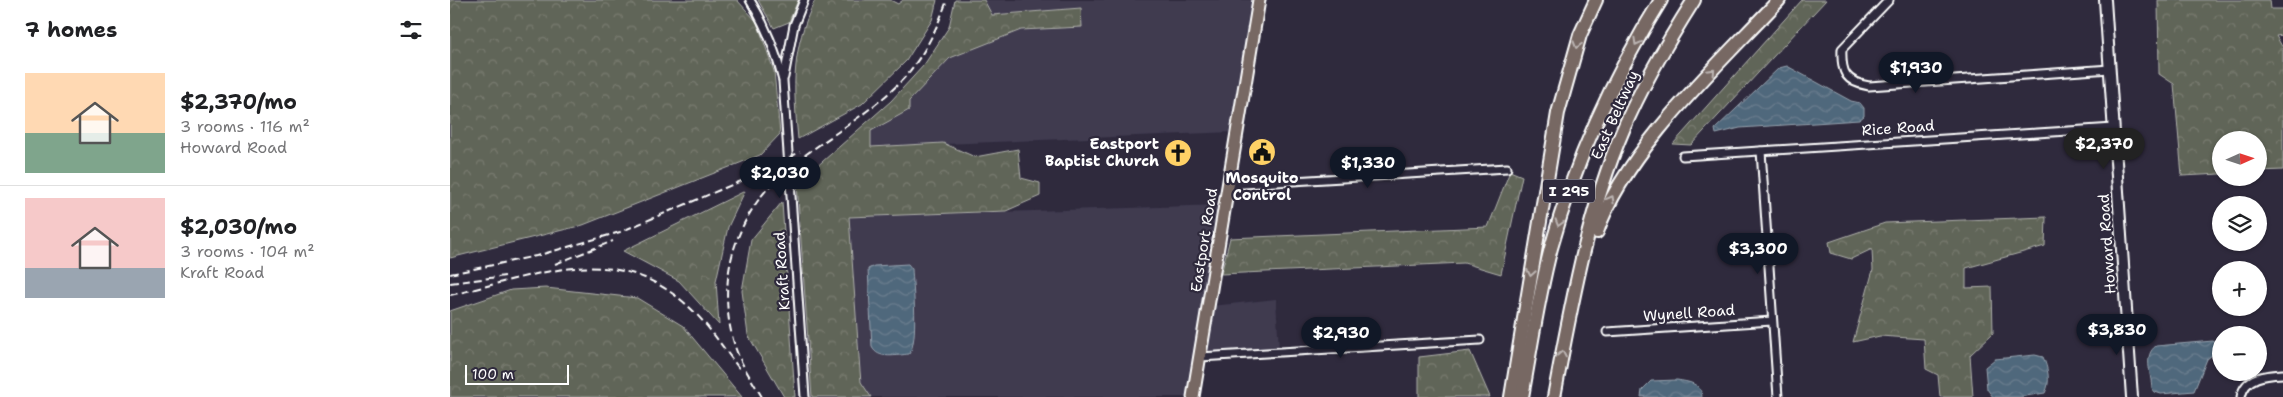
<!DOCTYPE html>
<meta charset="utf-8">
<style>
:root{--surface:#fff;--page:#f2f2f2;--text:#202124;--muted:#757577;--line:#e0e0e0;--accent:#111827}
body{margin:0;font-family:"Shantell Sans",sans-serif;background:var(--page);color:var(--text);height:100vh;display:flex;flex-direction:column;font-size:19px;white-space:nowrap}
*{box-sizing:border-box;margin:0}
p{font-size:16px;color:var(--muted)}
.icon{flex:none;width:28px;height:28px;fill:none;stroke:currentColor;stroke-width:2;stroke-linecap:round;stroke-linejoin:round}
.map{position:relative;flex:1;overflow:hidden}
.side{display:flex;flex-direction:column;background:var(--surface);width:450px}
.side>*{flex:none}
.needle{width:32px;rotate:87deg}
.tools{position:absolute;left:1762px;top:131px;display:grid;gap:10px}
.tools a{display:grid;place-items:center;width:55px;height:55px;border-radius:50%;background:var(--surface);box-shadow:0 1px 4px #0004;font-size:25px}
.scale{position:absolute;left:15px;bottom:12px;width:104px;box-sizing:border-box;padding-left:5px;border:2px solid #fff;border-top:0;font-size:14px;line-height:18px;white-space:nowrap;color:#fff;-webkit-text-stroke:4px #2f2a3d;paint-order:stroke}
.price{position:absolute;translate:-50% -42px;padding:0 11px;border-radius:18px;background:var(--accent);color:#fff;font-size:16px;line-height:32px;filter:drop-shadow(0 1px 2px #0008)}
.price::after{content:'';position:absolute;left:50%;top:30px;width:15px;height:11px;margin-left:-8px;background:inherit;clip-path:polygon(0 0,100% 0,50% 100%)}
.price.selected{background:#222;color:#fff}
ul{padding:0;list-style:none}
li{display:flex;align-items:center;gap:15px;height:125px;padding:0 25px}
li+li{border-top:1px solid var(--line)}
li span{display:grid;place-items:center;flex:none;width:140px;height:100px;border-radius:0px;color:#555}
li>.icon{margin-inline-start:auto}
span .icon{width:60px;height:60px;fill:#fffc;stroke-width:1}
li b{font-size:21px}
h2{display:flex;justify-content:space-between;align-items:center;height:60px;padding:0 25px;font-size:21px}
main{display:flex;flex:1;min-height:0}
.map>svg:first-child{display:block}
</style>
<main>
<section class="side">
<h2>7 homes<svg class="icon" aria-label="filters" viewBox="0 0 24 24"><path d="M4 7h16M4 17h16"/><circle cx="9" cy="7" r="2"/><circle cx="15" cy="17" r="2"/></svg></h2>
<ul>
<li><span style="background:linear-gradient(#ffd9b3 60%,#7fa58c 0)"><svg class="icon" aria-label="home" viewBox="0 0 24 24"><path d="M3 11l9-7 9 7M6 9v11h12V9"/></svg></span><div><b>$2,370/mo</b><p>3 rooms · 116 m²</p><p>Howard Road</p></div></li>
<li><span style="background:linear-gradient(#f6c9c9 70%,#9aa5b1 0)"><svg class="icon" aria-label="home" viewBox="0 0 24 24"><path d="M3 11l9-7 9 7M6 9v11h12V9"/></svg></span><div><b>$2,030/mo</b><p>3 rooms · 104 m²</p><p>Kraft Road</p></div></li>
</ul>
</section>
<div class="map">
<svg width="1833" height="397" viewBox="0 0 1833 397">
<defs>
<pattern id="forest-crowns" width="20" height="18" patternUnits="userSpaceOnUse" patternTransform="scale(1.25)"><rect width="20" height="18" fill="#616558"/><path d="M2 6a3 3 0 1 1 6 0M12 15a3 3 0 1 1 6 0" fill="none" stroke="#797c71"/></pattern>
<pattern id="water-waves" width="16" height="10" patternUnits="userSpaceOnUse" patternTransform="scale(1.25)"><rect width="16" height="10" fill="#50677b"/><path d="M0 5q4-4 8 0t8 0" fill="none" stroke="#6a7e8f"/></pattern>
</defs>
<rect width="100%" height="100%" fill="#2f2a3d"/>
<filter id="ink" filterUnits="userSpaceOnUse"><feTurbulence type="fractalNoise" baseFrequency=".02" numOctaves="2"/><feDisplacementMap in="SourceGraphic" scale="10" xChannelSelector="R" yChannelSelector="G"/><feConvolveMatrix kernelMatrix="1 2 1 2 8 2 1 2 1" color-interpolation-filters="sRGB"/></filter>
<g filter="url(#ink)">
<g fill="#3f3a50">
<path d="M534 0H804L783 132 421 147V131L459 110V101L500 58 571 30 631 27 630 8 542 15Z"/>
<path d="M771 205 739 397H421L411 382 399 217Z"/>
<path d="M826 299 829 350 754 355 762 306Z"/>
</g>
<g fill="url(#forest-crowns)" stroke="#b0b2ac">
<path d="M0 0H287L307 22 324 71 330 134 310 155 133 225 0 258Z"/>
<path d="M308 0H348L339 22 324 28Z"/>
<path d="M365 0H440L448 4 453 0H487L482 20 456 61 412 104 348 139C343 84 341 51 365 0Z"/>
<path d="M505 0H534L542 15 631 8 632 27 571 30 500 58 459 101V110L421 131V147L493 143 525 157 568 149 571 178 590 183V196L556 211 399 217 410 371 411 382 421 397H362L347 184 441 101 474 65 499 27Z"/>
<path d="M1352 0H1376L1241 145 1223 144Z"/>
<path d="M1708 0H1820L1821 9H1833V35L1826 36 1833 48V170L1809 171V140H1771V174L1732 176 1724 84 1709 74Z"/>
<path d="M1060 171 1072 176 1051 274 1014 263 771 274 780 238 1038 227Z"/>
<path d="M295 191 278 227 266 281 269 325 229 281 173 251Z"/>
<path d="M332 202 345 397H334L298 335 292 291 301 240Z"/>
<path d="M1596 217 1595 246 1516 268V288L1542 287 1543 333 1520 355 1523 397H1490L1488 375 1476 369 1474 339 1430 336 1403 342 1423 270 1422 249 1401 259 1381 253 1379 242 1435 223Z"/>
<path d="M96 288 187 298 233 326 292 397H0V311L61 290Z"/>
<path d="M1020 351 1040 397H969V357Z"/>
</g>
<g fill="url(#water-waves)" stroke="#96a4b0">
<path d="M1337 66 1401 101 1410 103 1414 108V116L1409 120 1290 128 1266 134 1265 129 1329 68Z"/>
<path d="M458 264 462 269C463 287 469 341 459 354 447 355 428 360 422 347L418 269 424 266Z"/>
<path d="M1763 341 1769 345 1766 352 1757 359 1744 391 1711 394 1705 392 1702 388C1701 373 1693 355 1706 346Z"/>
<path d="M1585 355 1593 357C1598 368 1601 382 1595 393L1569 397H1543L1537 389 1535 367 1545 359Z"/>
<path d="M1227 380C1239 382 1251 383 1252 397H1191L1192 390 1201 381Z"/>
</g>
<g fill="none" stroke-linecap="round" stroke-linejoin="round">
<g stroke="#fff" stroke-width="11">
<g id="street">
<path d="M300 0C316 26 326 51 333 81L355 397"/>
<path d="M1439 0 1392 49C1391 72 1395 82 1419 86L1660 69"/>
<path d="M334 77 344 25 354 0"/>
<path d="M1311 151 1328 397"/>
<path d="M1233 156 1664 128"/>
<path d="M778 185 1057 168"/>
<path d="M1157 332 1322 321"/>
<path d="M750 357 1030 340"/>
<path d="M1791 397C1795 376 1816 375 1833 374"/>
</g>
</g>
<g stroke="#fff" stroke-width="14">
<path id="secondary" d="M1655 0 1682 397"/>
</g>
<g stroke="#fff" stroke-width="15">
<path id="primary" d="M743 397 809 0"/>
</g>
<g stroke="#fff" stroke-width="16">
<g id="highway">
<path d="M1147 232C1175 150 1269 64 1329 0"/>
<path d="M1061 397 1108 113 1130 35 1146 0"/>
<path d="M1072 397C1081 348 1088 297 1101 248 1125 161 1163 77 1211 0"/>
<path d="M1104 397C1121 307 1137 214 1173 130 1192 85 1218 41 1244 0"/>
</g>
</g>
<use href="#street" stroke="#2f2a3d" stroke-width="7"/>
<use href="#secondary" stroke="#2f2a3d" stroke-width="10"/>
<use href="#primary" stroke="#776864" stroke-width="11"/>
<use href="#highway" stroke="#776864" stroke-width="12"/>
<g stroke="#fff" stroke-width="2" stroke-dasharray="8 4" stroke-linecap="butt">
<path d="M105 264 163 241"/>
<path d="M0 274 86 256 170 232 303 176 350 152"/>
<path d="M0 283 55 276"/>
<path d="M0 295C84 277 163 238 238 306 258 324 274 349 291 371"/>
<path d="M312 397C302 380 289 362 284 343 265 278 286 213 337 169 370 142 408 121 440 92 468 67 485 35 497 0"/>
</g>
</g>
<defs><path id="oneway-chevron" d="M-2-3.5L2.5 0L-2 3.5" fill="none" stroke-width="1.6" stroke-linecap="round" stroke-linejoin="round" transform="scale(1.25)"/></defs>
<g stroke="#bbb4b2">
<use href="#oneway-chevron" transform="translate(1187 42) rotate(119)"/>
<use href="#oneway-chevron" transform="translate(1127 45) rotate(106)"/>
<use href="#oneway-chevron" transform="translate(1262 72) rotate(-47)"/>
<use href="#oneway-chevron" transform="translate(1161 199) rotate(-61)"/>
<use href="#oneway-chevron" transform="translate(1109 223) rotate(107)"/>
<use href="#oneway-chevron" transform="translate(1081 273) rotate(100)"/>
<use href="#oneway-chevron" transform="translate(1112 354) rotate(-79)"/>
</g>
</g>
<defs>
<g id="civic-disc" transform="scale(1.4375)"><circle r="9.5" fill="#ffd166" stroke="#2f2a3d"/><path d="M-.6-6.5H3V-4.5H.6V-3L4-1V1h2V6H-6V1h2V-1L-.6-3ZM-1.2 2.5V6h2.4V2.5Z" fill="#111"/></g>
<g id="church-disc" transform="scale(1.4375)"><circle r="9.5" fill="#ffd166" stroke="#2f2a3d"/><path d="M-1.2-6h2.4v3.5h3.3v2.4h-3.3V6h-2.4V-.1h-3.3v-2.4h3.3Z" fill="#111"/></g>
</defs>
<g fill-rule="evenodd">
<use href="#civic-disc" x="812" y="152"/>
<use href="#church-disc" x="728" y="153"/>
</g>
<g text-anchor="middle" stroke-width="4.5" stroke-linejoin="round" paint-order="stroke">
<rect fill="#2f2a3d" stroke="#c1bfc5" stroke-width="1" x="1093" y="179.5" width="52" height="23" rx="4"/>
<g font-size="14" font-weight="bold" fill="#fff">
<text x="1119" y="196">I 295</text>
</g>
<g font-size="15" fill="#fff" stroke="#2f2a3d">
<text transform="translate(1165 115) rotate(-66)" y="5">East Beltway</text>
<text transform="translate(1448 128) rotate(-4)" y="5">Rice Road</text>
<text transform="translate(754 240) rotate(-81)" y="5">Eastport Road</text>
<text transform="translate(1657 244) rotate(-94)" y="5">Howard Road</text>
<text transform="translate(332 271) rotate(-94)" y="5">Kraft Road</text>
<text transform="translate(1239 313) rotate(-4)" y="5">Wynell Road</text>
</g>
<g font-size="15" font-weight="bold" fill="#fff" stroke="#2f2a3d" text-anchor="end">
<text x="709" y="149">Eastport<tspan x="709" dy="17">Baptist Church</tspan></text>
<text x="812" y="183" text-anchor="middle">Mosquito<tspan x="812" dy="17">Control</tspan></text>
</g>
</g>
</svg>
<div class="tools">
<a><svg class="needle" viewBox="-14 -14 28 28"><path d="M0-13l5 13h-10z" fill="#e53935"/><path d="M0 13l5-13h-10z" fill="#757577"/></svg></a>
<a><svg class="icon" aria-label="layers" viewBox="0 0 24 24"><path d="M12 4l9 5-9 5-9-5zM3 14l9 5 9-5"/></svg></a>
<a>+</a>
<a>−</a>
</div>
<div class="scale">100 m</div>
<b class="price" style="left:1466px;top:94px">$1,930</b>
<b class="price selected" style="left:1654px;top:170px">$2,370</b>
<b class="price" style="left:918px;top:189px">$1,330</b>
<b class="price" style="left:330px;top:199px">$2,030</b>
<b class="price" style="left:1308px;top:275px">$3,300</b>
<b class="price" style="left:1667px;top:356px">$3,830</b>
<b class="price" style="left:891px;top:359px">$2,930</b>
</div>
</main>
